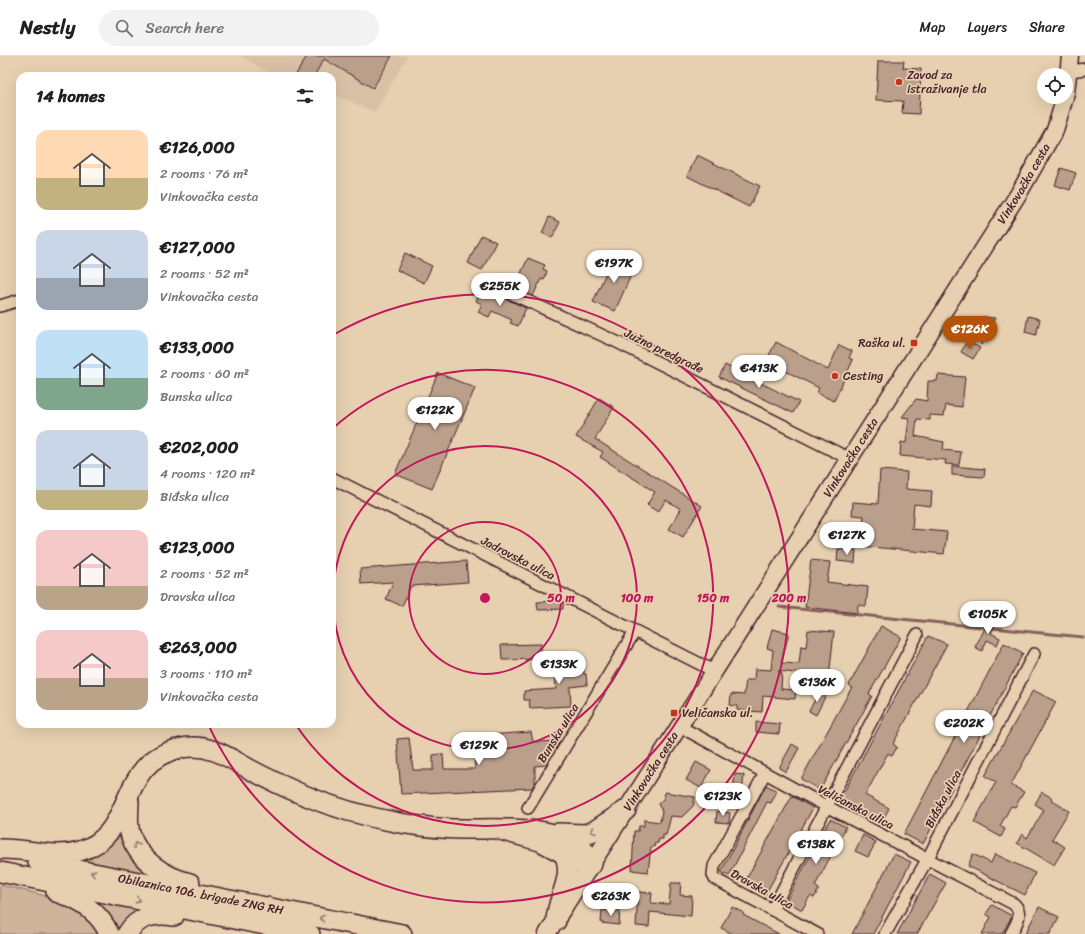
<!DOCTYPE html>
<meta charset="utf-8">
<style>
:root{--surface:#fff;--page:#f2f2f2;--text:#202124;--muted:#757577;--line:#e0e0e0;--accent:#b45309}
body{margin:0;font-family:Sriracha,sans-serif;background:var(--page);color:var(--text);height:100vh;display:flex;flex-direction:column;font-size:15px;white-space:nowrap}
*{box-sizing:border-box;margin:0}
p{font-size:13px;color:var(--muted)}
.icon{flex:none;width:22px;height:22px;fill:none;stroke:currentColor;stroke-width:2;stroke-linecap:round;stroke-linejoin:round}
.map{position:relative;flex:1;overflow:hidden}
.sheet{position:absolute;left:16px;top:16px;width:320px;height:656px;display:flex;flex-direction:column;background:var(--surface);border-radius:12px;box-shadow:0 4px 16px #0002}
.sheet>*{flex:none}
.buttons{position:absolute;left:1037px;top:12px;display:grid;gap:8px}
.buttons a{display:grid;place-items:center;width:36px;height:36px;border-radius:50%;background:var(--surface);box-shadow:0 4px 16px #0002;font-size:20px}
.price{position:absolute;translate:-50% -34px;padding:0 9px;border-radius:14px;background:#fff;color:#222;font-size:13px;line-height:26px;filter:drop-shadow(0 1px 2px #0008)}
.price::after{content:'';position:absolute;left:50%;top:24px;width:12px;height:9px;margin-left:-6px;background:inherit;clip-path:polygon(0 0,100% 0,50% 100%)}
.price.selected{background:var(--accent);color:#fff}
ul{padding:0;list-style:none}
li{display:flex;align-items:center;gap:12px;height:100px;padding:0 20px}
li span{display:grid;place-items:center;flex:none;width:112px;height:80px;border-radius:12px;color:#555}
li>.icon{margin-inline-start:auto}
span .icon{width:48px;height:48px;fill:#fffc;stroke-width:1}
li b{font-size:17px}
h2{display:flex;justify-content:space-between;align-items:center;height:48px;padding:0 20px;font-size:17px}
header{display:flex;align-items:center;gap:24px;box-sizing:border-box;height:56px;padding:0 20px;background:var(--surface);border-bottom:1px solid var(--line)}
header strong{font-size:19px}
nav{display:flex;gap:22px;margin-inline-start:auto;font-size:14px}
.search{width:280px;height:36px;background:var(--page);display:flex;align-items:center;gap:10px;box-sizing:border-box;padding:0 14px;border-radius:22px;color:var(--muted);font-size:15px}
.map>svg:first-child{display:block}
</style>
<header>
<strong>Nestly</strong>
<div class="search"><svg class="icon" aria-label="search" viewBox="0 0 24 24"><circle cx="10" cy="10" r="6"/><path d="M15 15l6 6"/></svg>Search here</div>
<nav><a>Map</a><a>Layers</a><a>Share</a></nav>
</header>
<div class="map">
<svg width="1085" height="878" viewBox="0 0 1085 878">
<rect width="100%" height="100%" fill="#e6d0b0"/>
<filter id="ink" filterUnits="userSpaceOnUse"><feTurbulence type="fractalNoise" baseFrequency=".025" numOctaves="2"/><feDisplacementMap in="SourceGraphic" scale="8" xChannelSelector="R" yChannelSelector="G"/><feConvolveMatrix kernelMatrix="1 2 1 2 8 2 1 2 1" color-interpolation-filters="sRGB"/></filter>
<g filter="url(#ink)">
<path fill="#d9c1a5" d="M240 0H408L375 56 332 38V20H275Z"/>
<g fill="#cdb49a" stroke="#8c6a62">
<path d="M121 763 166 822 61 802Z"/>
<path d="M0 829C36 837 79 844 99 878H0Z"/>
<path d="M82 839 152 853 115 878Z"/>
</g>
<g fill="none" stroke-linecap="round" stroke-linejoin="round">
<path stroke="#84605c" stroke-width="3" d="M779 551 1083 581"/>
</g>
<g fill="#ba9f8b" stroke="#4a1f2b">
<path d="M307 0H392L373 32 324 3 314 20H295Z"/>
<path d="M878 5H904L903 12 921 13 919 58 902 57 903 45 876 44Z"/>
<path d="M697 99 760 130 749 151 687 120Z"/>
<path d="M1061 112 1076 117 1070 134 1055 129Z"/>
<path d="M549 161 560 166 552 182 542 177Z"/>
<path d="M481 179 496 186 482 214 468 207Z"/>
<path d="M405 197 432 210 424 227 397 214Z"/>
<path d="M613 201 635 210 615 255 593 246Z"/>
<path d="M528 202 545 209 543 213 547 215 544 224 541 223 533 240 509 229 510 226 516 228Z"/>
<path d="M482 232 526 252 518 270 510 267 512 264 492 255 489 261 478 256 482 248 476 245Z"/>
<path d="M1028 260 1040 263 1036 279 1025 276Z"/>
<path d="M983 261 995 262 981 289Z"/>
<path d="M967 285 980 292 973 303 961 296Z"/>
<path d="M776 286 828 314 839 289 852 295 849 302 853 304 834 345 817 337 819 332 766 305Z"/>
<path d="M725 309 799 346 793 357 719 321Z"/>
<path d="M438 317 475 332 432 433 395 418Z"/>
<path d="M938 319 965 321 962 351 946 349 944 360 930 359V364L917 363 915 380 944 386 943 394 961 396 959 409 945 408 946 404 900 400 901 386 906 387 909 362 902 361 916 343 927 345 928 325H937Z"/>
<path d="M599 342 614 351 595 383 702 450 683 481 669 473 681 453 666 444 658 456 647 449 655 436 600 401 603 396 576 381Z"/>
<path d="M952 410 985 413 984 421 952 419Z"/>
<path d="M880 414 907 416 906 433 932 435 931 450 914 448 912 473 947 476 944 498 861 490 864 460 852 459 853 446 878 448Z"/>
<path d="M838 493 856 494 855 507 837 505Z"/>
<path d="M811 504 830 506 827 526 868 531 866 550 858 549 857 557 805 551Z"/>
<path d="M466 505 468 526 411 530 402 550 386 543 393 526 361 528 360 513Z"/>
<path d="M559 545 563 546V553L538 554 537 546Z"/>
<path d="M991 561 997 565 991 577 1000 582 997 589 987 584 982 595 975 591Z"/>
<path d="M881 570 901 581 869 638 872 640 820 734 801 723 852 631 849 629Z"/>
<path d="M772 573 789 577 781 607 799 608 801 590 806 591 808 574 834 576 829 621 778 615 782 618 781 633 796 634 795 643 763 640 762 656 737 654V650L730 649 731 638 744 639 746 624H754L755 613 771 614 773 594 767 592Z"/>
<path d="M928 580 947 588 893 688 897 691 892 700 888 697 865 739 889 752 882 766 839 745Z"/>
<path d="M1004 587 1023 597 923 788 904 778Z"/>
<path d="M541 588 542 603 502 604 501 589Z"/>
<path d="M583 603 584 618H586L587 629 570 631 571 650 530 652 529 644H524V635L556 633 554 613H548V604Z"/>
<path d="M1033 634 1056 646 1011 729 1024 736 1015 751 1011 750 1000 770 1005 773 1001 781 974 766 996 726 985 720Z"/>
<path d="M819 636 826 639 816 659 809 655Z"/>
<path d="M756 666 780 668 779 678 756 676Z"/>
<path d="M531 676 533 686 560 685 554 694H547V706L546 709 535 710V726L532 732 401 738 397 683 409 682 413 714H433V699L443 698 444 713H475L473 680Z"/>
<path d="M792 688 799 692 786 716 779 712Z"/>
<path d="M696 706 711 714 701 732 686 724Z"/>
<path d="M735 718 744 719 742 736 733 735Z"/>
<path d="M766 729 777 735 771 747 767 746 729 820 721 816Z"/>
<path d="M665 736 695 741 693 750 682 761 671 760 666 779H663V783H659L658 787H655L654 791H651L648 816 632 814 634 775H638L639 770H644V764L660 766 662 755 658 748 664 742Z"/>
<path d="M1042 736 1052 742 1051 744 1069 755 1052 783 1065 791 1054 809 1017 787 1022 778 1027 782 1044 754 1035 748Z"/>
<path d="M792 740 813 752 765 839 744 827Z"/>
<path d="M717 755 730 757 729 767 716 766Z"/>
<path d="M830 763 846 771 815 830 819 833 814 842 810 840 802 854 786 845Z"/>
<path d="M863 779 876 786 868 801 855 795Z"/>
<path d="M894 798 911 806 873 878H852Z"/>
<path d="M973 798 991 807 995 798 1035 817 1025 839 968 810Z"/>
<path d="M930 818 946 827 917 878H897Z"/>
<path d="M671 827H681L680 839 692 840 691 860 650 856 649 871 636 870 638 836 652 837 651 847 669 848Z"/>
<path d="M992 849 1012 860 1002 878H982L991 861 986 858Z"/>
<path d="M732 851 744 857 743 859 779 878H733L721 872Z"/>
<path d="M1039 851 1059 861 1050 878H1025Z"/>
<path d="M602 854 620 855 619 869 601 867Z"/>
</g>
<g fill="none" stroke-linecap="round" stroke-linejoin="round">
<g stroke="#4a1f2b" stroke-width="14">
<g id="minor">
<path d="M1070 15 1085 13"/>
<path d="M486 226 619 287 850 403"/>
<path d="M0 250 20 244"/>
<path d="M332 422 714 615"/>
<path d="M679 670 826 750 1014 848C1024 858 1016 868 1011 878"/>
<path d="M765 717 714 810 713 819 715 823 817 878"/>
<path d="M528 752 635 575"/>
<path d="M772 854 917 579"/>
<path d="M885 878 928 802 1034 598"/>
</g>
</g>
<g stroke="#4a1f2b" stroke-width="19">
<g id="secondary">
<path d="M1066 37 1070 0"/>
<path id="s1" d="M547 878 1019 137 1055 74 1065 41"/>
</g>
</g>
<g stroke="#4a1f2b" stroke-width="22">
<g id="trunk">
<path d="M129 745C129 756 127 766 130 777 137 803 164 821 190 827"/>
<path d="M558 777 585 778 594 775 626 754"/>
<path d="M0 793C27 792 53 803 80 795 138 778 114 705 182 692 209 687 228 701 251 714 266 722 283 730 299 737 331 751 366 761 400 767 419 770 440 773 460 773 496 774 577 764 592 808L581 807 540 785 500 774"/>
<path id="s2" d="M38 806 402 878"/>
<path d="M0 816 310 878"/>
<path d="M56 836C78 843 100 856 109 878"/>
<path d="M556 865C557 840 575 822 564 798"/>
<path d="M127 878C138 860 154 857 174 860"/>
</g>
</g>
<use href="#minor" stroke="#e6d0b0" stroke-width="11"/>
<use href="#secondary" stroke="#e6d0b0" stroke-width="16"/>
<use href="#trunk" stroke="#e6d0b0" stroke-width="19"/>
</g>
<defs><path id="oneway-chevron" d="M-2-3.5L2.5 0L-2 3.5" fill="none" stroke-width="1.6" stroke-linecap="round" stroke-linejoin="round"/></defs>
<g stroke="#98786e">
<use href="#oneway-chevron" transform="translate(593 775) rotate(158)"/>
<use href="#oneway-chevron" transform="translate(136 789) rotate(-120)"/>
<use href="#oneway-chevron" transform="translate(93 817) rotate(-169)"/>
<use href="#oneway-chevron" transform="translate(138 844) rotate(11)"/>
<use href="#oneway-chevron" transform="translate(322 862) rotate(-169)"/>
</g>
</g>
<g fill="none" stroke="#c2185b" stroke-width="2">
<circle cx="485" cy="542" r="76"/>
<circle cx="485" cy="542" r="152"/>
<path d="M332 373A228 228 0 1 1 296 669"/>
<path d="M333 279A304 304 0 1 1 208 668"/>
</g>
<g fill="#c8321e" stroke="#e6d0b0" stroke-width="1.5">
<circle cx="899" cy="26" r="4"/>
<rect x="910" y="283" width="8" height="8" rx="2"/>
<circle cx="835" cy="320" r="4"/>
<rect x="670" y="653" width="8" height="8" rx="2"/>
</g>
<g text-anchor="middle" stroke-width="3.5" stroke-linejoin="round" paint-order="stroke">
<g font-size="12" fill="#4a1f2b" stroke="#e6d0b0" text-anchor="start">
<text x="907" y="23">Zavod za<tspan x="907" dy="14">istraživanje tla</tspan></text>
<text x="906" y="291" text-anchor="end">Raška ul.</text>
<text x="843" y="324">Cesting</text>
<text x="682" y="661">Veličanska ul.</text>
</g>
<g font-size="12" fill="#4a1f2b" stroke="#e6d0b0">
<text dy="4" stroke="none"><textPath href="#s1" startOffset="889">Vinkovačka cesta</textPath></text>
<text transform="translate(664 295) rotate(26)" y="4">Južno predgrađe</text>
<text dy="4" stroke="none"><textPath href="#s1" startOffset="565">Vinkovačka cesta</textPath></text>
<text transform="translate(518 502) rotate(27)" y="4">Jadrovska ulica</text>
<text transform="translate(558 677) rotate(-58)" y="4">Bunska ulica</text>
<text dy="4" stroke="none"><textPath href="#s1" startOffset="193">Vinkovačka cesta</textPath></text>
<text transform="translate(943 743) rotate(-62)" y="4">Biđska ulica</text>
<text transform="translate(856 751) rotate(27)" y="4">Veličanska ulica</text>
<text transform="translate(762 833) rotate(29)" y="4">Dravska ulica</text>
<text dy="4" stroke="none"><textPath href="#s2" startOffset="166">Obilaznica 106. brigade ZNG RH</textPath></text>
</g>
</g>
<circle cx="485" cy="542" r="6" fill="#c2185b" stroke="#e6d0b0" stroke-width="2"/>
<g font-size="12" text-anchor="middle" font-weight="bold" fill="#c2185b" stroke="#e6d0b0" stroke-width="3.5" stroke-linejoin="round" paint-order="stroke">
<text x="561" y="546">50 m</text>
<text x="637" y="546">100 m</text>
<text x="713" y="546">150 m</text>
<text x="789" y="546">200 m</text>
</g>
</svg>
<div class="buttons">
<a><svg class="icon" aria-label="locate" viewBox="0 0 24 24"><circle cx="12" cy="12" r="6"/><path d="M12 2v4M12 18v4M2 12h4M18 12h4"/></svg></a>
</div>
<b class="price" style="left:614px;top:228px">€197K</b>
<b class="price" style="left:500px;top:251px">€255K</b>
<b class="price selected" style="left:970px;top:294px">€126K</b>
<b class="price" style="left:759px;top:333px">€413K</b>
<b class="price" style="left:435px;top:375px">€122K</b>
<b class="price" style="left:847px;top:500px">€127K</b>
<b class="price" style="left:988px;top:579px">€105K</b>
<b class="price" style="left:559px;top:629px">€133K</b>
<b class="price" style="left:817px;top:647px">€136K</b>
<b class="price" style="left:964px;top:688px">€202K</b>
<b class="price" style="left:479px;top:710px">€129K</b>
<b class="price" style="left:723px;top:761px">€123K</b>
<b class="price" style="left:816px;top:809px">€138K</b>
<b class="price" style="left:611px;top:861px">€263K</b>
<section class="sheet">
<h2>14 homes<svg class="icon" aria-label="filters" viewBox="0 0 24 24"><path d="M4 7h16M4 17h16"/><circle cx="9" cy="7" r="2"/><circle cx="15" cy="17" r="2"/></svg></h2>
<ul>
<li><span style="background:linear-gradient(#ffd9b3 60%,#c2b280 0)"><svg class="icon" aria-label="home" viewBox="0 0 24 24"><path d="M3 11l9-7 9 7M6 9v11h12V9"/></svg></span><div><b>€126,000</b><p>2 rooms · 76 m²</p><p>Vinkovačka cesta</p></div></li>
<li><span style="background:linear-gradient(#c9d6e8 60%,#9aa5b1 0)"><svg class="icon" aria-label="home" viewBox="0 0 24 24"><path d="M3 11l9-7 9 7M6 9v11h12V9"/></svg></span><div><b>€127,000</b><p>2 rooms · 52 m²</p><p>Vinkovačka cesta</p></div></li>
<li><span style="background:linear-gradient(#bfe0f5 60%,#7fa58c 0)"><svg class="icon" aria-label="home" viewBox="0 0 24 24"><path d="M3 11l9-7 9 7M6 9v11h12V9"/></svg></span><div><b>€133,000</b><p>2 rooms · 60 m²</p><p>Bunska ulica</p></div></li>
<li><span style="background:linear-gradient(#c9d6e8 75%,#c2b280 0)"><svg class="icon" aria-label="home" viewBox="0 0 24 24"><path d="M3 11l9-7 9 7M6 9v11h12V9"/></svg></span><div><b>€202,000</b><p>4 rooms · 120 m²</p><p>Biđska ulica</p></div></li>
<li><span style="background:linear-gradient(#f6c9c9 70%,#b9a48a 0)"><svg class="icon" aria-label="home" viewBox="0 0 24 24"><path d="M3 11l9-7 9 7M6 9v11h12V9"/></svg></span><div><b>€123,000</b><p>2 rooms · 52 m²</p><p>Dravska ulica</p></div></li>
<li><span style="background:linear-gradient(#f6c9c9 60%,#b9a48a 0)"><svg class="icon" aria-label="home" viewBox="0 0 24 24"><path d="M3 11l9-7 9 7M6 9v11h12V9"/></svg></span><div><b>€263,000</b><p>3 rooms · 110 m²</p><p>Vinkovačka cesta</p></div></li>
</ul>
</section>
</div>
